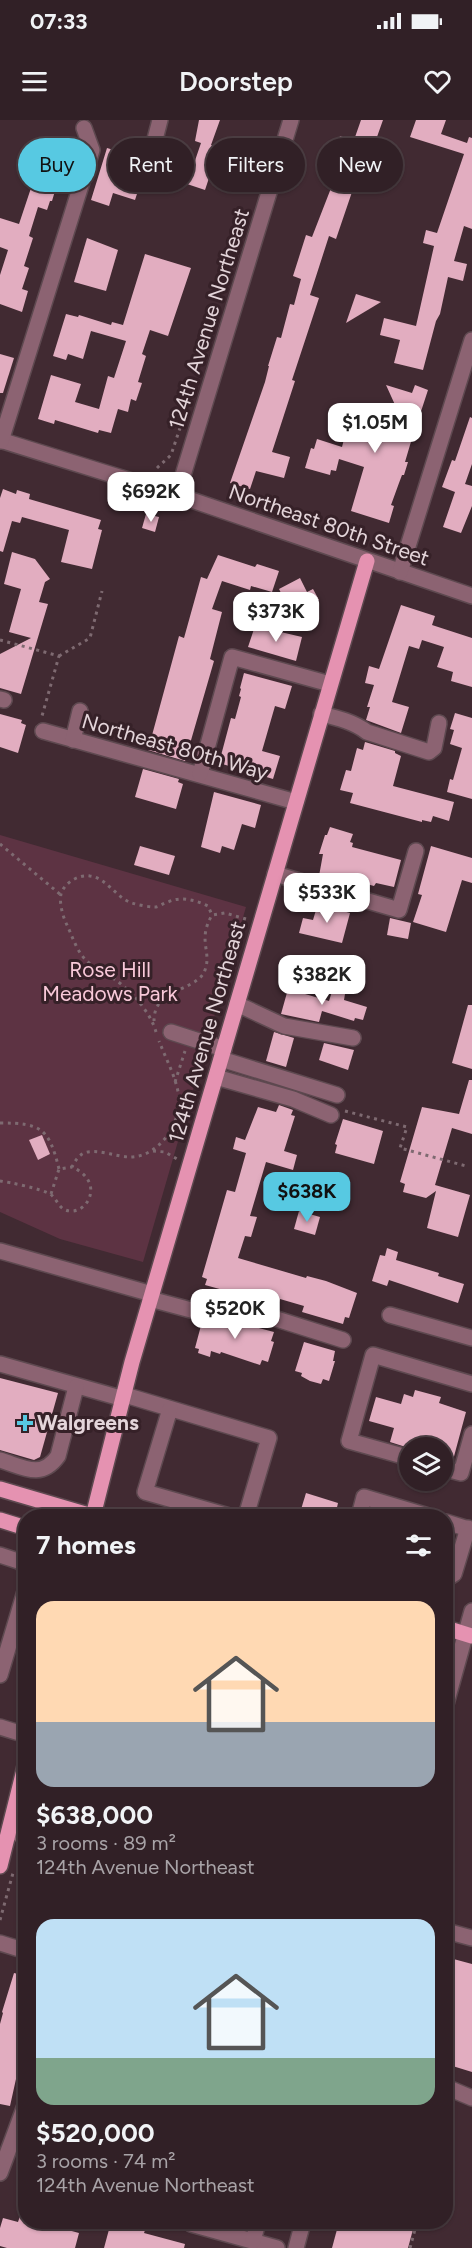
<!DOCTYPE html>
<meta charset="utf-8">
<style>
:root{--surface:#312026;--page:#3d2d32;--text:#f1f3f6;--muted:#a8a3a7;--line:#4c3e43;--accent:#57c9e2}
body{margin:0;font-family:Figtree,sans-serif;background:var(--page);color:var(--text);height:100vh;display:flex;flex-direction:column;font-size:22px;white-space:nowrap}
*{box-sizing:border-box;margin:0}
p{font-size:20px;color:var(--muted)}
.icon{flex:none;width:33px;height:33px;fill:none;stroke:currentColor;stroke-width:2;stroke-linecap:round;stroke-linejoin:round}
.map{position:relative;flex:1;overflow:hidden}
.details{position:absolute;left:18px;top:1389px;width:435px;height:720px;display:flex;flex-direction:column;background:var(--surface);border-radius:24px;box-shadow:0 2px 4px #0004,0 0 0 2px var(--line)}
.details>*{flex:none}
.guide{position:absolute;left:18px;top:18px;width:436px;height:54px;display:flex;gap:12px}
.controls{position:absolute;left:399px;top:1317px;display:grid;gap:12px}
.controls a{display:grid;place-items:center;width:54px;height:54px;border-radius:50%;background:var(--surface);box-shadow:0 2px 4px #0004,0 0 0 2px var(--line);font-size:30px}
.price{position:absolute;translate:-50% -51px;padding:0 14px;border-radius:12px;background:#fff;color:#222;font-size:20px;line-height:39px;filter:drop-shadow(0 2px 3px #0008)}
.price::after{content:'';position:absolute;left:50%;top:36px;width:18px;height:14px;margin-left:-9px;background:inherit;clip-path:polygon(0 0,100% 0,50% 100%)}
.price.selected{background:var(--accent);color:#111}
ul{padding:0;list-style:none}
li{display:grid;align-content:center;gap:12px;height:318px;padding:0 18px}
li span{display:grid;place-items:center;height:186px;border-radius:18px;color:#555}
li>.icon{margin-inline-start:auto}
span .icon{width:108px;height:108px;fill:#fffc;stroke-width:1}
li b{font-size:26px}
h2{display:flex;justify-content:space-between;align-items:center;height:72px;padding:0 18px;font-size:26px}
.chip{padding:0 21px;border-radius:27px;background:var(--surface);box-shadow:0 2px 4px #0004,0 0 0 2px var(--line);font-size:21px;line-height:54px}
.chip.selected{background:var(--accent);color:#111}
.status{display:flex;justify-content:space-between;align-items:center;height:42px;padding:0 30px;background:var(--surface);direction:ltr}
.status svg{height:16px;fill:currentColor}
header{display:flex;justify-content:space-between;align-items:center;height:78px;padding:0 18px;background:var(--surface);font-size:27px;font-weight:600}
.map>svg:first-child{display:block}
</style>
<div class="status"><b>07:33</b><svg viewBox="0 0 49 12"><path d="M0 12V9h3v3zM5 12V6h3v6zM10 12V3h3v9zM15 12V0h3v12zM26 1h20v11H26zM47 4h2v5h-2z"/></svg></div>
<header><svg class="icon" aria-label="menu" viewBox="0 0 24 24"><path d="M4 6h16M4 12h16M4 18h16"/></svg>Doorstep<svg class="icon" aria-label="heart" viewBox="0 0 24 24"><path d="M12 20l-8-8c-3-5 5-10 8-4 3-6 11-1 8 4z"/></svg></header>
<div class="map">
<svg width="472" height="2128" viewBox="0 0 472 2128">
<rect width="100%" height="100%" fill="#412a32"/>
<path fill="#5d3343" d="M0 715 246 787 143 1142 60 1119 0 1092Z"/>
<g fill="#e2adc0">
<path d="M199 0H220L211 25 219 28 205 70 187 64 201 23 195 21Z"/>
<path d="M361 0H383L357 73 352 72 336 119 329 116 310 175 319 178 292 260 295 261 272 332 290 337 284 358 256 351 250 369 230 363 265 262 269 246H268L277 217 281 218 290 184 294 185 301 159 293 156 306 115 312 117 333 63 326 61 330 47 327 46 332 29 335 31 340 16 354 20Z"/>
<path d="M416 0H446L441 14 467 23 469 17 472 18V109L464 106 454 141 467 144 463 161 448 157 440 194 436 201 423 250 394 243 400 220 380 215 384 198 416 206 434 126 423 123 426 110 437 113 464 34 410 17Z"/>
<path d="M107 28 148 40 135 80 113 73 109 86 91 80Z"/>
<path d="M42 45 61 51 52 81H50L47 90 38 87 29 116 33 118 24 146 29 148 22 169 28 171 22 192 0 184V155L8 130 0 127V98L19 104 34 59 38 60Z"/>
<path d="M87 118 118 130 106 171 74 162Z"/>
<path d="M145 134 191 148 168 216 150 210 142 234 146 236 138 262 142 263 136 281 131 279 128 292 118 289 111 313 99 310 98 313 55 300 54 304 38 299 51 255 81 264 75 282 99 289 108 256 114 258 126 221 91 211 83 239 68 234 66 240 53 236 66 194 78 197 79 195 111 205 112 202 123 205Z"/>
<path d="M356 174 381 182 346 203Z"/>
<path d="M0 234 14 238 3 273H0Z"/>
<path d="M386 265 412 273 415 265 428 270 410 325 405 342H408L404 355H402L399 363 391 385 394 386 389 403 351 391 364 347 339 339 336 351 331 350 330 355 305 348 311 328 314 329 317 319 342 327 351 292 364 296 362 304 388 311 396 287Z"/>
<path d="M470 297 472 298V344L465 364 472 366V386L461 413 443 407 455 372 442 367 452 340 455 341Z"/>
<path d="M3 369 16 374 17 370 30 374 29 379 101 400 98 409 102 410 92 449 61 442 69 410 22 397 20 403 12 401 3 432 0 431V378Z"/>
<path d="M146 394 159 397 155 412 142 408Z"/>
<path d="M12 432 35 439 50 459 45 462 39 482 48 484 21 574 0 568V534L31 518 9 512 21 469 4 464Z"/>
<path d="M218 435 255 447 257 444 279 451 272 472 251 466 250 470 222 461 212 489 222 492 210 539 214 541 185 641 148 630 179 516 184 518 201 457 207 459Z"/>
<path d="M300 458 307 472 313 469 319 480 307 486 308 489 293 497 279 469Z"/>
<path d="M401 485 435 496 432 505 472 518V567L451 561 453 552 437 547 444 527 422 520 419 529 409 526 392 582 409 587 401 613 366 600 370 587H367L374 565 365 563 369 546 379 549Z"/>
<path d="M255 506 302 517 296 541 248 527Z"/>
<path d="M244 553 292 566 285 589 275 586 262 631 280 636 273 659 219 643 231 598 235 599 241 577 239 576 241 569 240 568Z"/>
<path d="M455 593 472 598V679L447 672 450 659 453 660 462 628 450 624 454 610 450 609Z"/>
<path d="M0 594 22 600 21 603 26 605 18 633 0 627Z"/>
<path d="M365 622 395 631V633L401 636 393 666 454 682 449 701 433 696 431 702 422 700V702L350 683 353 673 340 670 346 650 351 651 357 628 363 630Z"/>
<path d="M143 649 179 659 178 662 183 664 176 689 135 677Z"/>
<path d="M214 672 261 685 255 708 242 704 234 730 222 726 220 733 201 727Z"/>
<path d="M330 707 353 714 350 722 353 723 352 727 401 740 394 767 376 763 374 766 340 757 339 762 319 756 323 734H319L325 715H327Z"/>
<path d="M140 726 175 736 169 755 134 745Z"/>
<path d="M431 726 472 738V763L462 760 446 812 413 802 422 775 418 774Z"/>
<path d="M321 785 350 793 342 823 299 813 303 798 313 800 316 790H320Z"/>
<path d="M390 798 411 803 408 819 387 815Z"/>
<path d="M334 865 346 868 344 880 367 887 363 900 355 898 354 901 322 891 319 902 281 894 288 869 329 881Z"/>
<path d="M468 885H472V949L452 943Z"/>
<path d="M274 912 294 918 286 947 266 941Z"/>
<path d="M324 923 354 930 348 950 319 940Z"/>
<path d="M469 960H472V1014L452 1008 435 1065 470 1075 458 1117 427 1108 436 1071 426 1078 403 1072 405 1064 400 1062 422 987 459 994Z"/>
<path d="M279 985 293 990 291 995 295 996 284 1031 297 1035 293 1050 266 1042 250 1096 257 1097 251 1117 245 1116 238 1138 306 1158 307 1156 326 1161 357 1173 349 1198 345 1197 343 1204 302 1192 304 1186 280 1179 278 1185 205 1165 207 1159 202 1157 227 1070 235 1072 246 1033 233 1029 236 1017 245 1020 258 987 276 992Z"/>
<path d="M343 999 383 1011 374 1044 335 1033 337 1025 335 1024Z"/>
<path d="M42 1015 50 1034 38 1040 29 1020Z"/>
<path d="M299 1091 320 1097 315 1115 294 1109Z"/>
<path d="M387 1128 398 1132 396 1140 439 1153 438 1156 464 1164 458 1183 389 1160 387 1166 372 1161 380 1135 385 1136Z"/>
<path d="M212 1196 274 1212 271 1221 274 1222 268 1242 262 1240 260 1245 221 1232 220 1234 211 1231 210 1237 198 1233 199 1229 195 1228 203 1198 208 1200V1197Z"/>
<path d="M304 1222 335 1231 333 1241H335L329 1261 323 1259 321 1264 310 1261 301 1256 302 1253 295 1251Z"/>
<path d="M0 1258 58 1273 40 1337 34 1340 0 1330Z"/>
<path d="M415 1270 441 1277 439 1283 466 1292 453 1340 442 1337V1328H409L390 1322 394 1308 369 1301 376 1277 401 1284 404 1274 413 1277Z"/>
<path d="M306 1373 338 1383 335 1396H299Z"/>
<path d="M446 1837 472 1844V1952L446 1944V1928L453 1902 446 1900Z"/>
<path d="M14 1853 26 1856V1914L10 1986 0 1984V1904L3 1893 2 1892Z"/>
<path d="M20 2096 26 2098V2102H39L79 2113 75 2128H7L0 2126V2108L3 2098 18 2102Z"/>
<path d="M111 2102H148L144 2113 185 2124 184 2128H104Z"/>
<path d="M339 2102H415L408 2128H332Z"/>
</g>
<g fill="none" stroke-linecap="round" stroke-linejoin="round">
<g stroke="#5e4950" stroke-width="18">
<g id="minor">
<path d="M152 31 160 0"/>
<path d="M0 320 177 375 472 476"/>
<path d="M1 321 92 30 84 8"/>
<path d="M177 375 291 0"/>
<path d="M400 452 472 220"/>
<path d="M0 579 4 580"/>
<path d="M321 594C338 598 354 602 367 612L429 632 434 628 439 603"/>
<path d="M43 611 296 682"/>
<path d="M73 620 80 591"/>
<path d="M200 654 232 537 330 564"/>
<path d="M275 754 399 790 416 731"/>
<path d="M237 884 284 906 353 918"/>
<path d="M171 912 224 929"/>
<path d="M221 939 337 975"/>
<path d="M216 957 293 979 331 995"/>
<path d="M0 1131 152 1174"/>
<path d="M150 1179 191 1190 219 1185 239 1187 343 1220"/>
<path d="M390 1195 472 1218"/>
<path d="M0 1244 124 1279"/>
<path d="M125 1275 269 1318 246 1396"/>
<path d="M170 1289 145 1372 229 1396"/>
<path d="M410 1338 349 1321 373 1235 472 1264"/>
<path d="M0 1340C23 1347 41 1360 58 1336L76 1267"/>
<path d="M442 1348 461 1353 472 1314"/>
<path d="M359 1396 364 1377 428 1396"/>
<path d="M446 1402 472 1410"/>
<path d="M0 1435 21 1442 26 1449"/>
<path d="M446 1459 454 1454 468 1408"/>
<path d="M0 1555 26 1468"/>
<path d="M446 1584 472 1491"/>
<path d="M0 1607 26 1615"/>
<path d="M10 1711 26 1716"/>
<path d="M446 1811 472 1818"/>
<path d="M0 1823 26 1831"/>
<path d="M446 1967 472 1978"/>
<path d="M0 2053 26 1983"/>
<path d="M192 2102 191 2104 277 2128"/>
<path d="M253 2121 258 2102"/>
<path d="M296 2128 303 2102"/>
</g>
</g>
<g stroke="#5e4950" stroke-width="18">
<g id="major">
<path d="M0 1369 92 1396"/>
<path d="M93 1396 132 1242 367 441"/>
<path d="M0 1400 26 1408"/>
<path d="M446 1508 472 1516"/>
<path d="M0 1746 26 1642"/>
</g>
</g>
<g stroke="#7e6a71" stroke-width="3" stroke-dasharray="3 4.5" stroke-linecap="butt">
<path d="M157 348 171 335 183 299"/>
<path d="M0 520 59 536 42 596"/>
<path d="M59 536 90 518 102 471"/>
<path d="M0 724 61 775"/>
<path d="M154 901C154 897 155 890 157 887 166 869 200 867 205 850 212 831 197 821 212 795L225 793 246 799"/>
<path d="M156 912C151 893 131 870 114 859 105 853 95 849 87 841 77 832 73 818 67 805 63 797 59 783 61 774 64 763 79 754 90 756 107 758 116 778 132 783 139 785 148 787 155 787 159 787 163 783 168 782 181 776 195 780 208 786L212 795"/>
<path d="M175 962 185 931"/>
<path d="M179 979 193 982"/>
<path d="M345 991 407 1007 400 1028 466 1046"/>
<path d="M0 1003C41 1003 49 1008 59 1049"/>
<path d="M153 1031 165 1032 177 1039"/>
<path d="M0 1061C9 1062 42 1069 50 1074 58 1079 58 1090 70 1091 85 1092 95 1075 89 1062 86 1055 79 1050 72 1047 75 1041 78 1036 84 1033 97 1028 116 1037 130 1037 158 1037 180 1006 179 978 177 959 166 939 159 921"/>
<path d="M51 1074 59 1049 72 1047"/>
<path d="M0 1800 13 1753"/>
<path d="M410 2128 417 2102"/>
</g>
<use href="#minor" stroke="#8c6372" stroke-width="15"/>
<use href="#major" stroke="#e592b1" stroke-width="15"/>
</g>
<path fill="#57c9e2" stroke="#362128" stroke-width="2" d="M22 1294h6v6h6v6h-6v6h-6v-6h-6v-6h6z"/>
<g text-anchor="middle" stroke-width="6" stroke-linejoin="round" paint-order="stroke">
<g font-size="21" fill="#e4d5da" stroke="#362128">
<text transform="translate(209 199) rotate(-73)" y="7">124th Avenue Northeast</text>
<text transform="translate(329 405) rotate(19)" y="7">Northeast 80th Street</text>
<text transform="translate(175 627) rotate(16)" y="7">Northeast 80th Way</text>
<text transform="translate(207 912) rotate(-74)" y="7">124th Avenue Northeast</text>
</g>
<g font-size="21" fill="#f9c9d9" stroke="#362128">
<text x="110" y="857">Rose Hill<tspan x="110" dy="24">Meadows Park</tspan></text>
</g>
<g font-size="21" font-weight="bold" fill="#e4d5da" stroke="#362128" text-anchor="start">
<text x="37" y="1310">Walgreens</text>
</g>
</g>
</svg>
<div class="controls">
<a><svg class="icon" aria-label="layers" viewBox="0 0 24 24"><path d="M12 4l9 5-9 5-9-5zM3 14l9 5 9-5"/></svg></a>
</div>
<b class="price" style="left:375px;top:334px">$1.05M</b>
<b class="price" style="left:151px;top:403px">$692K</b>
<b class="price" style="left:276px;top:523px">$373K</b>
<b class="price" style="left:327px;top:804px">$533K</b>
<b class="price" style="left:322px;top:886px">$382K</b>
<b class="price selected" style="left:307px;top:1103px">$638K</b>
<b class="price" style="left:235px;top:1220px">$520K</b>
<div class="guide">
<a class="chip selected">Buy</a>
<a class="chip">Rent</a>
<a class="chip">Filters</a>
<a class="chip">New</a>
</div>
<section class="details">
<h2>7 homes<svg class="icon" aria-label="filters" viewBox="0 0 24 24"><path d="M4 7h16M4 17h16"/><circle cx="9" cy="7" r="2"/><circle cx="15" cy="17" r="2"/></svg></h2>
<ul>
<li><span style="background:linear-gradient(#ffd9b3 65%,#9aa5b1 0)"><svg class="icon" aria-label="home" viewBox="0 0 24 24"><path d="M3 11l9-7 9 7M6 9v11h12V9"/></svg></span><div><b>$638,000</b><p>3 rooms · 89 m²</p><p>124th Avenue Northeast</p></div></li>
<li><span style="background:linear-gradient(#bfe0f5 75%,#7fa58c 0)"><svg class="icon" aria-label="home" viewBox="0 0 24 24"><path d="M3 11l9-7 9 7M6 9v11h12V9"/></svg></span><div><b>$520,000</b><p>3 rooms · 74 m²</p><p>124th Avenue Northeast</p></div></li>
</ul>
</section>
</div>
